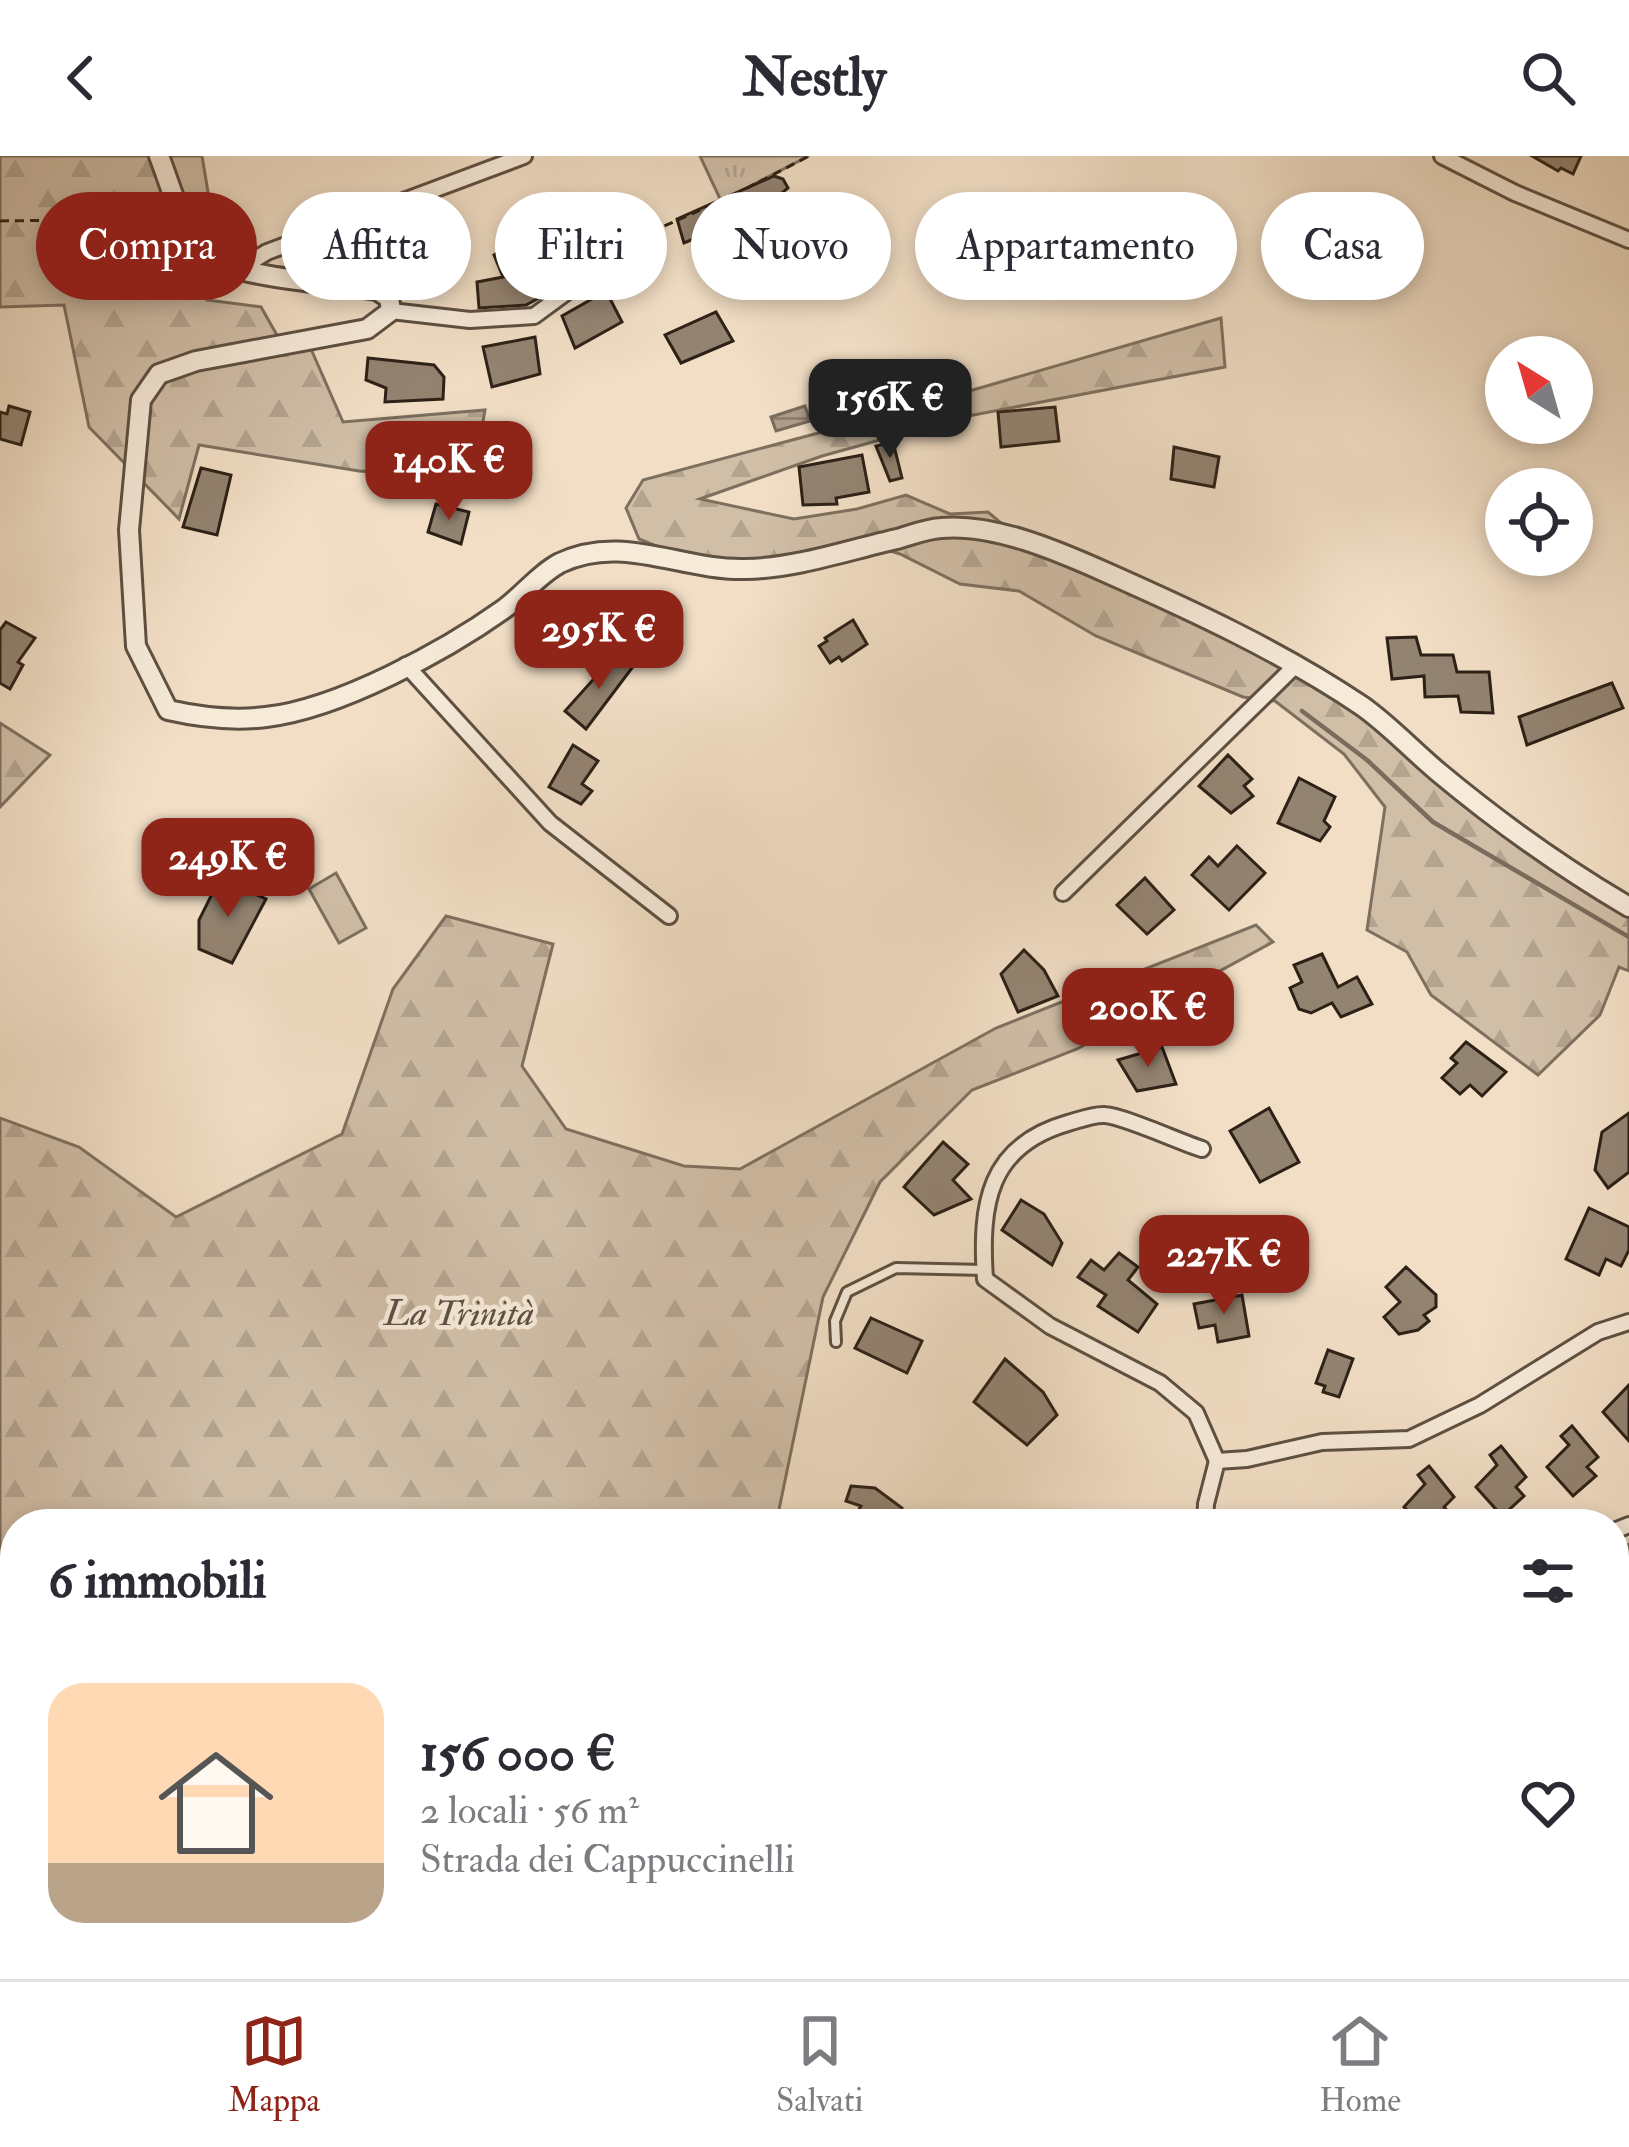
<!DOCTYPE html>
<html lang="it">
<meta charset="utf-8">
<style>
:root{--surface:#fff;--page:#f2f2f3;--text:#2b2b33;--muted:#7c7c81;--line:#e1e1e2;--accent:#8f2418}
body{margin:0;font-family:"IM FELL Double Pica",serif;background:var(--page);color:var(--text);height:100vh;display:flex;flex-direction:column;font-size:45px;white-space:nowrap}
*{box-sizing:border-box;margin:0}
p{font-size:39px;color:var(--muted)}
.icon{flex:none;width:66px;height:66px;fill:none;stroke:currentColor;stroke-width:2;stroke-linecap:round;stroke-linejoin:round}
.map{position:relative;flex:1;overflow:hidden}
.details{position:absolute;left:0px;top:1353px;width:1629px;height:471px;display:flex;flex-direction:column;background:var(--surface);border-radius:48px 48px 0 0;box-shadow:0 6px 18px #0003}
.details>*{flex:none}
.guide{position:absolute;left:36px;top:36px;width:1557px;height:108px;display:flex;gap:24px}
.needle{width:78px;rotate:323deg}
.fabs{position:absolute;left:1485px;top:180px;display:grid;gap:24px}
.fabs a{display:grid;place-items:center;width:108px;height:108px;border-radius:50%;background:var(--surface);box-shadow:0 6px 18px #0003;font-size:60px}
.price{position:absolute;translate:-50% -102px;padding:0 27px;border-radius:24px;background:var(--accent);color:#fff;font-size:39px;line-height:78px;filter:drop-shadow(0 3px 6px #0008)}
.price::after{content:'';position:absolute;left:50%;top:72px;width:36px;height:27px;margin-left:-18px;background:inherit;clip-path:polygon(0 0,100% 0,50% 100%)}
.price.active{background:#222;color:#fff}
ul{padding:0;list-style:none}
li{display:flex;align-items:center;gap:36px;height:300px;padding:0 48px}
li span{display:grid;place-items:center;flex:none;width:336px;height:240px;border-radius:36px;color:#555}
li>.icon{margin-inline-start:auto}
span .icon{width:144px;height:144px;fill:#fffc;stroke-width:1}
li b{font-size:51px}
h2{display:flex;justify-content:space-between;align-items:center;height:144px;padding:0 48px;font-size:51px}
.chip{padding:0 42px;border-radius:54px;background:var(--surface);box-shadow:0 6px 18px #0003;font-size:42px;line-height:108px}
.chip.active{background:var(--accent);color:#fff}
header{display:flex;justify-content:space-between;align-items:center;height:156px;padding:0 48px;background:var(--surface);font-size:54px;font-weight:700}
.dock{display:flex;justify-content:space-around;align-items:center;height:168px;border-top:3px solid var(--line);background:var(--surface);font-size:33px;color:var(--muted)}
.dock a{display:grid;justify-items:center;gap:6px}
.dock .active{color:var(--accent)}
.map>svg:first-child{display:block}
</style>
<header><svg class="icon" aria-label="back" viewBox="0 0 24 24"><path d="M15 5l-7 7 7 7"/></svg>Nestly<svg class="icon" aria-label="search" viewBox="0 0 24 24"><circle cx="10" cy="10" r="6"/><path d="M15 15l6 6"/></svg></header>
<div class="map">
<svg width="1629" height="1823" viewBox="0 0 1629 1823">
<defs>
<pattern id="grass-tufts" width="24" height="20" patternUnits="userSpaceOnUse" patternTransform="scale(3)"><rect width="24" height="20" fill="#d0bea7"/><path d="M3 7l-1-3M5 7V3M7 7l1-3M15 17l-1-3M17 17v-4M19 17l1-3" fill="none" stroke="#b3a38f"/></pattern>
<pattern id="forest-firs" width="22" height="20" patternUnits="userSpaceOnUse" patternTransform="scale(3)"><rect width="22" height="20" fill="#d0bea7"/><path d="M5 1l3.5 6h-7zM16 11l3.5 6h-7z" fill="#b3a38f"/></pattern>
<pattern id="water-rules" width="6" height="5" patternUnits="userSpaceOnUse" patternTransform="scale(3)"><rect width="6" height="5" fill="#ae9e8a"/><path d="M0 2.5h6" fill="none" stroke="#8e8070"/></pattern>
</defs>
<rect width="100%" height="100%" fill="#f1dec5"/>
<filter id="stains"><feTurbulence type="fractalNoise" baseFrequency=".00167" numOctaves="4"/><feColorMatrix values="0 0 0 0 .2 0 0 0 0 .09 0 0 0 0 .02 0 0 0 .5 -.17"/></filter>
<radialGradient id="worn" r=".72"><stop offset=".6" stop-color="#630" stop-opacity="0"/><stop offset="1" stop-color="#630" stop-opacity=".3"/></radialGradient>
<g fill="url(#grass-tufts)" stroke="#7e705f" stroke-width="3">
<path d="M700 0H809L721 45Z"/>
<path d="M1629 1388V1660L1614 1648V1394Z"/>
<path d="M1258 1809H1435L1431 1823H1255L1260 1819Z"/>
</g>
<g fill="url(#forest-firs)" stroke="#7e705f" stroke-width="3">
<path d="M0 0H202L214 72 207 144 261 151 282 188 307 184 343 266 485 254 471 334 436 320 359 315 199 289 179 363 89 271 64 149 0 151Z"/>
<path d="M1221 162 1225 211 963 261 822 300 700 343 794 363 857 353 906 339 950 358 988 356 1020 383 1297 508 1629 751V815L1619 811 1600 859 1538 919 1431 839 1407 796 1367 774 1385 651 1344 598 1275 545 1243 541 1096 480 1019 435 960 428 900 398 871 389 807 405 703 409 639 383 626 352 643 324 904 254Z"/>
<path d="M0 567 50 599 0 651Z"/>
<path d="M446 760 553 788 522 910 566 973 684 1010 740 1013 996 872 1256 769 1273 786 1077 893 972 934 880 1026 823 1141 776 1368H15V1604L0 1609V962L79 991 176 1061 342 978 393 833Z"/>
<path d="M1614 1649 1629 1660V1823H1431L1435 1809H1614Z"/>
<path d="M921 1809H1258L1261 1819 1255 1823H932Z"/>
</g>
<path fill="#d0bea7" stroke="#7e705f" stroke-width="3" d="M336 717 366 772 339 787 309 733Z"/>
<path fill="url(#water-rules)" stroke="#7a6c5c" stroke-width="3" d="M805 250 810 265 776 275 771 261Z"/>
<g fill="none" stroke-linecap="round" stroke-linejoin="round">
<path stroke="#7a6c5c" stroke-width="4.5" d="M1302 555 1367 604 1433 666 1629 781"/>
</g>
<g fill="#938371" stroke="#2d2117" stroke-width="3">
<path d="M1532 0H1581L1573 18 1561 12 1558 15Z"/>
<path d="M774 20 783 23 788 32 782 37 790 53 769 65 752 55 734 63 738 74 721 81 718 73 684 87 677 63Z"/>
<path d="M452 60 461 93 426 99 420 66Z"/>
<path d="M537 83 543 108 523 112 539 142 526 149 479 152 477 126 503 121 494 99 513 88Z"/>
<path d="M606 135 622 166 575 192 562 160Z"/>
<path d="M716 156 733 185 681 207 665 179Z"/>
<path d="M535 181 540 218 492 231 483 191Z"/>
<path d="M368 202 434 209 444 221 443 243 385 246 386 232 366 224Z"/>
<path d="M9 250 30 256 21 289 0 283V256L7 258Z"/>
<path d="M1055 251 1059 285 1001 291 998 256Z"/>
<path d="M893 286 902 322 890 325 876 290Z"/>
<path d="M1174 291 1219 301 1214 331 1171 323Z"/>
<path d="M862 299 869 336 836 342 837 348 803 349 799 311Z"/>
<path d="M201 312 231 319 217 379 183 371Z"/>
<path d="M436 348 469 356 461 388 428 376Z"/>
<path d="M853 464 867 488 842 505 839 501 830 507 819 490 827 485 825 482Z"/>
<path d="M6 466 35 482 18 506 23 509 10 533 0 527V474Z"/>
<path d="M1416 481 1421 499H1453L1457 516H1489L1493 557 1461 556 1458 540 1425 541 1424 520 1392 523 1387 482Z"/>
<path d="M616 498 632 512 586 573 565 555Z"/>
<path d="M1612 527 1623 552 1527 589 1519 561Z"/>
<path d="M573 589 598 605 582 628 592 635 581 648 549 631Z"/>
<path d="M1228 599 1252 623 1244 630 1253 640 1231 657 1199 630Z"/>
<path d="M1299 622 1335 641 1324 665 1330 671 1320 685 1278 667Z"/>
<path d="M1237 690 1265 717 1229 754 1192 719 1209 701 1218 710Z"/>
<path d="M220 722 266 743 232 807 199 793V764Z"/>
<path d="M1145 722 1174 754 1147 778 1117 749Z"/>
<path d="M1024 794 1044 814 1058 840 1018 856 1001 818Z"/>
<path d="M1322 798 1338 831 1357 821 1372 848 1341 861 1332 847 1311 857 1299 853 1290 832 1302 826 1294 809Z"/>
<path d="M1466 886 1506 916 1482 940 1470 929 1460 938 1442 922 1457 907 1451 902Z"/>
<path d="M1162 891 1176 928 1137 935 1118 904Z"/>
<path d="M1269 952 1299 1006 1260 1026 1230 975Z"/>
<path d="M1629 957V1016L1608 1032 1595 1014 1602 976Z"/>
<path d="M943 986 968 1008 953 1024 971 1043 934 1059 904 1031Z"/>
<path d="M1021 1044 1044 1058 1062 1087 1052 1109 1002 1074Z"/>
<path d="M1589 1052 1629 1071V1094L1621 1110 1606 1103 1599 1119 1566 1103Z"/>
<path d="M1119 1097 1138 1111 1128 1124 1157 1148 1138 1176 1098 1150 1106 1139 1078 1121 1091 1104 1104 1114Z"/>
<path d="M1406 1111 1436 1139V1151L1424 1159 1429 1165 1418 1174 1399 1178 1384 1161 1400 1146 1386 1131Z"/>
<path d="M1242 1139 1249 1180 1218 1186 1215 1169 1199 1172 1194 1148Z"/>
<path d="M871 1162 922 1185 907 1217 855 1192Z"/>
<path d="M1328 1194 1353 1203 1339 1241 1323 1236 1325 1230 1316 1227Z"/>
<path d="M1005 1203 1043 1236 1057 1259 1027 1289 974 1246Z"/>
<path d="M1629 1229V1285L1603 1256Z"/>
<path d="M1572 1270 1598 1301 1587 1311 1596 1320 1573 1340 1547 1311 1569 1289 1561 1280Z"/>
<path d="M1501 1290 1526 1321 1516 1331 1524 1340 1502 1360 1476 1331 1497 1309 1490 1299Z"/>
<path d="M1429 1310 1454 1341 1444 1351 1452 1360 1443 1368H1419L1404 1351 1425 1328 1418 1319Z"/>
<path d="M851 1330 875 1332 902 1352 896 1368H859L862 1360 857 1357 861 1350 846 1345Z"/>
</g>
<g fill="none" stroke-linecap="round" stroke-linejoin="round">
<g stroke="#5e5042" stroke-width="14">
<path id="service" d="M836 1186 835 1165 847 1136 896 1112 985 1114"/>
</g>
<g stroke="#5e5042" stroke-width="20">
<g id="minor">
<path d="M1442 0 1515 37 1629 84"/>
<path d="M238 114 267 96 524 0"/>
<path d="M391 155 470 164 534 160 627 92"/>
<path d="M406 509 550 667 669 760"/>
<path d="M1063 737 1297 508"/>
<path d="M1202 993C1180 986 1123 960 1105 959 1094 958 1079 964 1068 967 988 990 980 1048 985 1123L1050 1170 1160 1227 1196 1257 1217 1305"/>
<path d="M1205 1368 1206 1348 1217 1305 1247 1303 1322 1286 1409 1283 1480 1249 1598 1176 1629 1166"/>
<path d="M1614 1375 1629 1369"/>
</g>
</g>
<g stroke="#5e5042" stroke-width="24">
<path id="tertiary" d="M159 0C172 33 182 77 210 102 230 120 344 129 377 134L389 142 391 155 367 173 196 205 159 218 141 244 129 374 136 490 168 554C199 561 234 565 266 561 338 553 445 495 504 453 523 439 539 418 560 407 623 377 681 415 746 413 797 412 848 394 897 383 911 379 926 373 941 372 993 367 1058 395 1105 416 1193 455 1282 496 1362 550 1389 569 1412 594 1437 615 1498 666 1561 711 1629 751"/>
</g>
<g stroke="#2d2117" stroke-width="3" stroke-dasharray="9 6" stroke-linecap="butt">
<path d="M0 65 68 64 95 75 118 71 147 77"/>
<path d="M637 82 730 41 809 0"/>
</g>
<use href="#service" stroke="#f6ead9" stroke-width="8"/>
<use href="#minor" stroke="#f6ead9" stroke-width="14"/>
<use href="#tertiary" stroke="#f6ead9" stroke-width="18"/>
</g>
<g text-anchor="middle" stroke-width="9" stroke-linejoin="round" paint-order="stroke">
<g font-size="36" font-style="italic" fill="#5e5042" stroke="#f6ead9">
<text x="459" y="1169">La Trinità</text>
</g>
</g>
<rect width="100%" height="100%" filter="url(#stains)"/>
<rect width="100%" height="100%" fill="url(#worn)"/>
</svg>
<div class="fabs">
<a><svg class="needle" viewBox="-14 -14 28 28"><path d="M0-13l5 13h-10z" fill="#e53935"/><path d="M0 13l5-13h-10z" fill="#7c7c81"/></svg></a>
<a><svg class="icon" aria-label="locate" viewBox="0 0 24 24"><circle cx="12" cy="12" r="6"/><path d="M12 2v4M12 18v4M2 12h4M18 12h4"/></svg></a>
</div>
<b class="price active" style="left:890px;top:305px">156K €</b>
<b class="price" style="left:449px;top:367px">140K €</b>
<b class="price" style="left:599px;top:536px">295K €</b>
<b class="price" style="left:228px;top:764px">249K €</b>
<b class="price" style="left:1148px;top:914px">200K €</b>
<b class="price" style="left:1224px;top:1161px">227K €</b>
<div class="guide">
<a class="chip active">Compra</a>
<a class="chip">Affitta</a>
<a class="chip">Filtri</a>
<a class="chip">Nuovo</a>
<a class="chip">Appartamento</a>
<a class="chip">Casa</a>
</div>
<section class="details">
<h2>6 immobili<svg class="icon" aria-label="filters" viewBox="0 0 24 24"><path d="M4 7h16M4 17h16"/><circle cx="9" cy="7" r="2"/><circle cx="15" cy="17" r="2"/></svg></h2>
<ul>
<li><span style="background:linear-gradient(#ffd9b3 75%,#b9a48a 0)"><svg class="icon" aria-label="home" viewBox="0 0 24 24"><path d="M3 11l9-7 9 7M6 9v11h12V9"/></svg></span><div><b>156 000 €</b><p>2 locali · 56 m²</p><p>Strada dei Cappuccinelli</p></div><svg class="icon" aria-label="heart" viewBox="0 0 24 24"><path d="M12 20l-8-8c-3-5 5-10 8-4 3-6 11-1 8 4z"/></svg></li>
</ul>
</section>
</div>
<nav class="dock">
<a class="active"><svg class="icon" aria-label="map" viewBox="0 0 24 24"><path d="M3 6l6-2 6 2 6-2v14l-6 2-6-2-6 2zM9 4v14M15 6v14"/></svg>Mappa</a>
<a><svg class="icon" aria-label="saved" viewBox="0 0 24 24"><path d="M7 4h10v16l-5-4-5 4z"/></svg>Salvati</a>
<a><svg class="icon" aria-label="home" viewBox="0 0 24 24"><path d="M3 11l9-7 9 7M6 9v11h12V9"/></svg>Home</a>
</nav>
